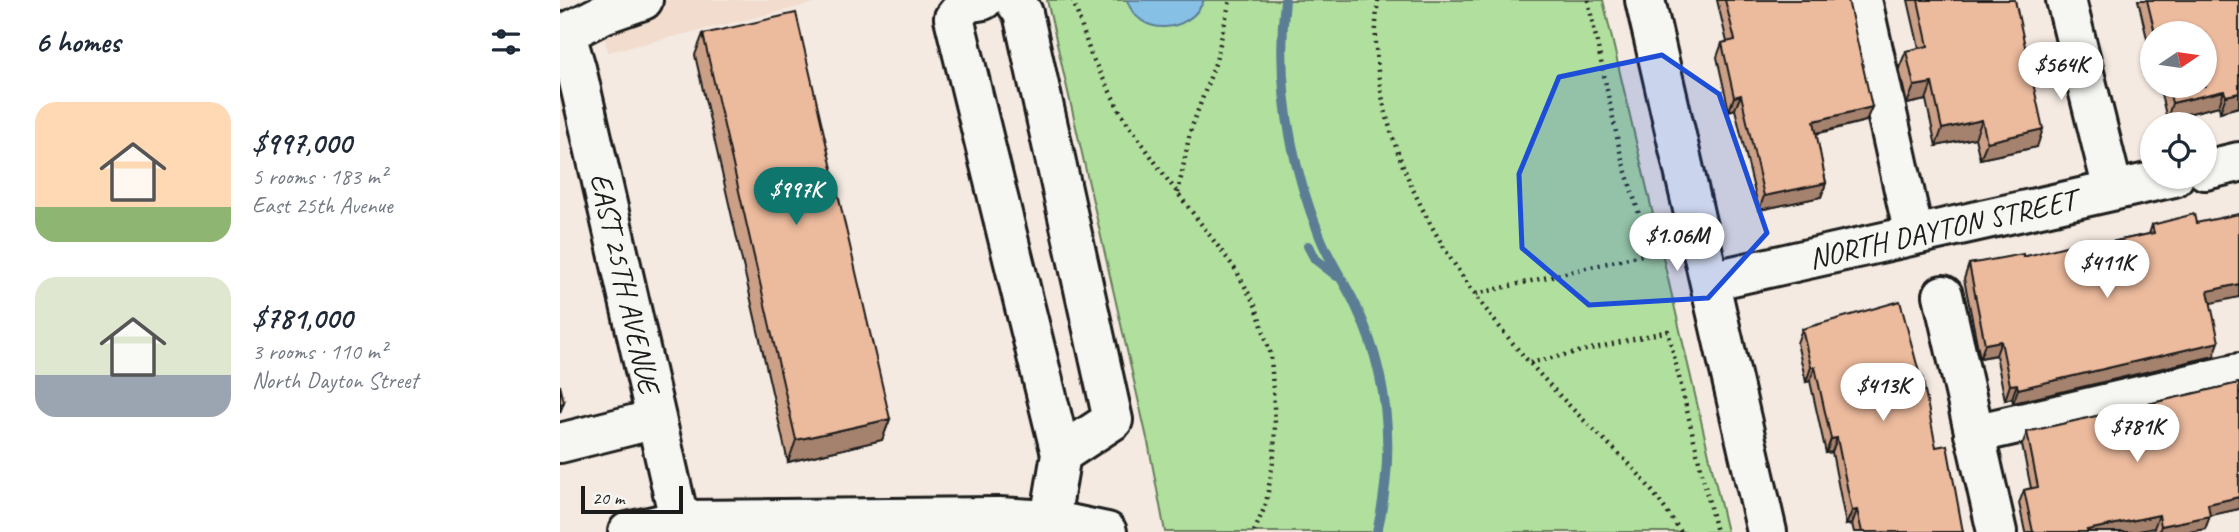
<!DOCTYPE html>
<meta charset="utf-8">
<style>
:root{--surface:#fff;--page:#f6f6f7;--text:#1f2937;--muted:#747a83;--accent:#0f766e}
body{margin:0;font-family:Caveat,sans-serif;background:var(--page);color:var(--text);height:100vh;display:flex;flex-direction:column;font-size:26px;white-space:nowrap}
*{box-sizing:border-box;margin:0}
p{font-size:23px;color:var(--muted)}
.icon{flex:none;width:38px;height:38px;fill:none;stroke:currentColor;stroke-width:2;stroke-linecap:round;stroke-linejoin:round}
.map{position:relative;flex:1;overflow:hidden}
.panel{display:flex;flex-direction:column;background:var(--surface);width:560px}
.panel>*{flex:none}
.needle{width:46px;rotate:77deg}
.controls{position:absolute;left:1580px;top:21px;display:grid;gap:14px}
.controls a{display:grid;place-items:center;width:77px;height:77px;border-radius:50%;background:var(--surface);box-shadow:0 2px 5px #0004;font-size:35px}
.scale{position:absolute;left:21px;bottom:18px;width:102px;box-sizing:border-box;padding-left:7px;border:4px solid #1c1c1c;border-top:0;font-size:19px;line-height:24px;white-space:nowrap;color:#1c1c1c;-webkit-text-stroke:5px #f6f6f2;paint-order:stroke}
.price{position:absolute;translate:-50% -60px;padding:0 16px;border-radius:24px;background:#fff;color:#222;font-size:23px;line-height:46px;filter:drop-shadow(0 2px 4px #0008)}
.price::after{content:'';position:absolute;left:50%;top:42px;width:21px;height:16px;margin-left:-10px;background:inherit;clip-path:polygon(0 0,100% 0,50% 100%)}
.price.selected{background:var(--accent);color:#fff}
ul{padding:0;list-style:none}
li{display:flex;align-items:center;gap:21px;height:175px;padding:0 35px}
li span{display:grid;place-items:center;flex:none;width:196px;height:140px;border-radius:21px;color:#555}
li>.icon{margin-inline-start:auto}
span .icon{width:84px;height:84px;fill:#fffc;stroke-width:1}
li b{font-size:30px}
h2{display:flex;justify-content:space-between;align-items:center;height:84px;padding:0 35px;font-size:30px}
main{display:flex;flex:1;min-height:0}
.map>svg:first-child{display:block}
</style>
<main>
<section class="panel">
<h2>6 homes<svg class="icon" aria-label="filters" viewBox="0 0 24 24"><path d="M4 7h16M4 17h16"/><circle cx="9" cy="7" r="2"/><circle cx="15" cy="17" r="2"/></svg></h2>
<ul>
<li><span style="background:linear-gradient(#ffd9b3 75%,#8fb573 0)"><svg class="icon" aria-label="home" viewBox="0 0 24 24"><path d="M3 11l9-7 9 7M6 9v11h12V9"/></svg></span><div><b>$997,000</b><p>5 rooms · 183 m²</p><p>East 25th Avenue</p></div></li>
<li><span style="background:linear-gradient(#dfe7d0 70%,#9aa5b1 0)"><svg class="icon" aria-label="home" viewBox="0 0 24 24"><path d="M3 11l9-7 9 7M6 9v11h12V9"/></svg></span><div><b>$781,000</b><p>3 rooms · 110 m²</p><p>North Dayton Street</p></div></li>
</ul>
</section>
<div class="map">
<svg width="1679" height="532" viewBox="0 0 1679 532">
<rect width="100%" height="100%" fill="#f4eae1"/>
<filter id="ink" filterUnits="userSpaceOnUse"><feTurbulence type="fractalNoise" baseFrequency=".0143" numOctaves="2"/><feDisplacementMap in="SourceGraphic" scale="14" xChannelSelector="R" yChannelSelector="G"/><feConvolveMatrix kernelMatrix="1 2 1 2 8 2 1 2 1" color-interpolation-filters="sRGB"/></filter>
<g filter="url(#ink)">
<path fill="#f2dccd" d="M36 0H269L48 52Z"/>
<path fill="#b1df9d" stroke="#667e5c" stroke-width="2" d="M487 0H1043L1167 532H605L589 447Z"/>
<path fill="#86c0e5" stroke="#5c7e95" stroke-width="2" d="M567 0H644C630 34 579 38 567 0Z"/>
<g fill="none" stroke-linecap="round" stroke-linejoin="round">
<g stroke="#5c7e95" stroke-width="10">
<path d="M725 0C716 81 729 159 759 234 768 259 784 281 795 304 830 377 835 455 817 532"/>
<path d="M748 246 755 259 777 276"/>
</g>
<g stroke="#1c1c1c" stroke-width="44">
<g id="minor">
<path d="M423 0 406 3 394 18 501 454 490 520"/>
<path d="M454 0 463 13 553 420 501 454"/>
<path d="M1085 0 1207 532"/>
<path d="M1302 0 1354 235"/>
<path d="M1506 0 1553 190"/>
<path id="s1" d="M0 36 10 48 16 68 122 532"/>
<path d="M0 36 43 14 83 0"/>
<path d="M1645 170 1679 162"/>
<path id="s2" d="M1150 281 1614 177"/>
<path d="M1383 295 1437 532"/>
<path d="M1414 434 1679 373"/>
<path d="M0 443 96 419"/>
<path d="M68 532 120 520 439 517 490 520 547 532"/>
</g>
</g>
<g stroke="#1c1c1c" stroke-width="4.5" stroke-dasharray="2 5" stroke-linecap="butt">
<path d="M513 0 531 55 562 115 607 179 676 270 696 307 711 355 715 424 714 455 706 504 694 532"/>
<path d="M818 0C801 132 885 267 969 362 990 386 1012 409 1035 431 1050 446 1067 460 1080 476 1095 494 1108 513 1121 532"/>
<path d="M1028 0 1061 156 1087 240"/>
<path d="M618 193 630 132 656 61 670 0"/>
<path d="M916 294 1090 253"/>
<path d="M970 363 1108 331 1156 532"/>
</g>
<use href="#minor" stroke="#f6f6f2" stroke-width="38"/>
</g>
<g fill="#cba087" stroke="#1c1c1c" stroke-width="2">
<path d="M1157 0H1288L1306 121 1256 134 1266 183 1261 197 1199 210 1175 109 1169 111 1157 57 1162 43 1167 42Z"/>
<path d="M1348 0H1455L1477 147 1420 159 1415 138 1376 146 1366 100 1347 104 1339 68 1346 51 1359 48Z"/>
<path d="M1578 0H1679V107L1660 112 1659 106 1607 119 1599 86H1645V33H1592V60Z"/>
<path d="M143 34 330 419 322 440 228 462 135 55Z"/>
<path d="M1592 225 1650 303 1654 356 1453 403 1452 398 1445 400 1436 355 1420 358 1404 279 1409 264 1523 248 1589 234Z"/>
<path d="M1242 329 1376 447 1403 532H1294L1292 524 1286 525 1272 452 1266 453 1250 381 1246 382 1237 343Z"/>
<path d="M1679 383V509L1650 515 1645 529 1629 532H1595L1594 528 1574 532H1465L1459 503 1464 490 1471 488 1462 445 1467 432Z"/>
</g>
<g fill="#a5826e" stroke="#1c1c1c" stroke-width="2">
<path d="M1372 83 1366 100 1347 104 1354 86Z"/>
<path d="M1664 91 1659 106 1607 119 1612 103Z"/>
<path d="M1679 93V107L1660 112 1666 96Z"/>
<path d="M1181 95 1175 109 1169 111 1174 97Z"/>
<path d="M1312 107 1306 121 1248 135 1254 121Z"/>
<path d="M1422 120 1415 138 1376 146 1382 129Z"/>
<path d="M1483 129 1477 147 1420 159 1427 142Z"/>
<path d="M1266 183 1261 197 1199 210 1204 196Z"/>
<path d="M1679 284V297L1643 305 1648 291Z"/>
<path d="M1441 341 1436 355 1420 358 1425 344Z"/>
<path d="M1659 342 1654 356 1453 403 1458 389Z"/>
<path d="M1251 367H1255L1250 381 1246 382Z"/>
<path d="M1457 384 1452 398 1445 400 1450 385Z"/>
<path d="M4 402 0 413V405Z"/>
<path d="M330 419 322 440 228 462 236 440Z"/>
<path d="M1277 438 1272 452 1266 453 1271 439Z"/>
<path d="M1679 497V509L1643 517 1648 504Z"/>
<path d="M1297 510 1292 524 1286 525 1292 511Z"/>
<path d="M1599 515 1594 528 1574 532H1526L1527 530Z"/>
<path d="M1650 516 1645 529 1629 532H1599L1601 526Z"/>
</g>
<g fill="#ecba9d" stroke="#1c1c1c" stroke-width="2">
<path d="M1165 0H1288L1312 107 1254 121 1266 183 1204 196 1181 95 1174 97 1162 43 1175 40Z"/>
<path d="M1358 0H1455L1483 129 1427 142 1422 120 1382 129 1372 83 1354 86 1346 51 1368 46Z"/>
<path d="M1587 0H1679V93L1666 96 1664 91 1612 103 1608 86H1645V33H1595Z"/>
<path d="M236 13 330 419 236 440 143 34Z"/>
<path d="M1634 214 1636 223 1679 214V284L1648 291 1659 342 1458 389 1457 384 1450 385 1441 341 1425 344 1409 264 1463 254V257L1521 242 1523 248 1594 233 1592 225Z"/>
<path d="M1340 301 1360 376H1362L1376 447 1387 445 1403 532H1302L1297 510 1292 511 1277 438 1271 439 1255 367H1251L1242 329Z"/>
<path d="M1679 383V497L1648 504 1650 516 1601 526 1599 515 1527 530 1528 532H1473L1464 490 1478 487 1467 432Z"/>
<path d="M0 385 4 402 0 405Z"/>
</g>
</g>
<path fill="#1d4ed8" fill-opacity="0.2" stroke="#1d4ed8" stroke-width="5" stroke-linejoin="round" d="M1102 55 1159 94 1207 233 1148 298 1029 305 962 248 959 174 999 77Z"/>
<g text-anchor="middle" stroke-width="6" stroke-linejoin="round" paint-order="stroke">
<g font-size="30" fill="#1c1c1c" stroke="#f6f6f2">
<text dy="10" stroke="none"><textPath href="#s2" startOffset="238">NORTH DAYTON STREET</textPath></text>
<text dy="10" stroke="none"><textPath href="#s1" startOffset="257">EAST 25TH AVENUE</textPath></text>
</g>
</g>
</svg>
<div class="controls">
<a><svg class="needle" viewBox="-14 -14 28 28"><path d="M0-13l5 13h-10z" fill="#e53935"/><path d="M0 13l5-13h-10z" fill="#747a83"/></svg></a>
<a><svg class="icon" aria-label="locate" viewBox="0 0 24 24"><circle cx="12" cy="12" r="6"/><path d="M12 2v4M12 18v4M2 12h4M18 12h4"/></svg></a>
</div>
<div class="scale">20 m</div>
<b class="price" style="left:1501px;top:102px">$564K</b>
<b class="price selected" style="left:236px;top:227px">$997K</b>
<b class="price" style="left:1117px;top:273px">$1.06M</b>
<b class="price" style="left:1547px;top:300px">$411K</b>
<b class="price" style="left:1323px;top:423px">$413K</b>
<b class="price" style="left:1577px;top:464px">$781K</b>
</div>
</main>
